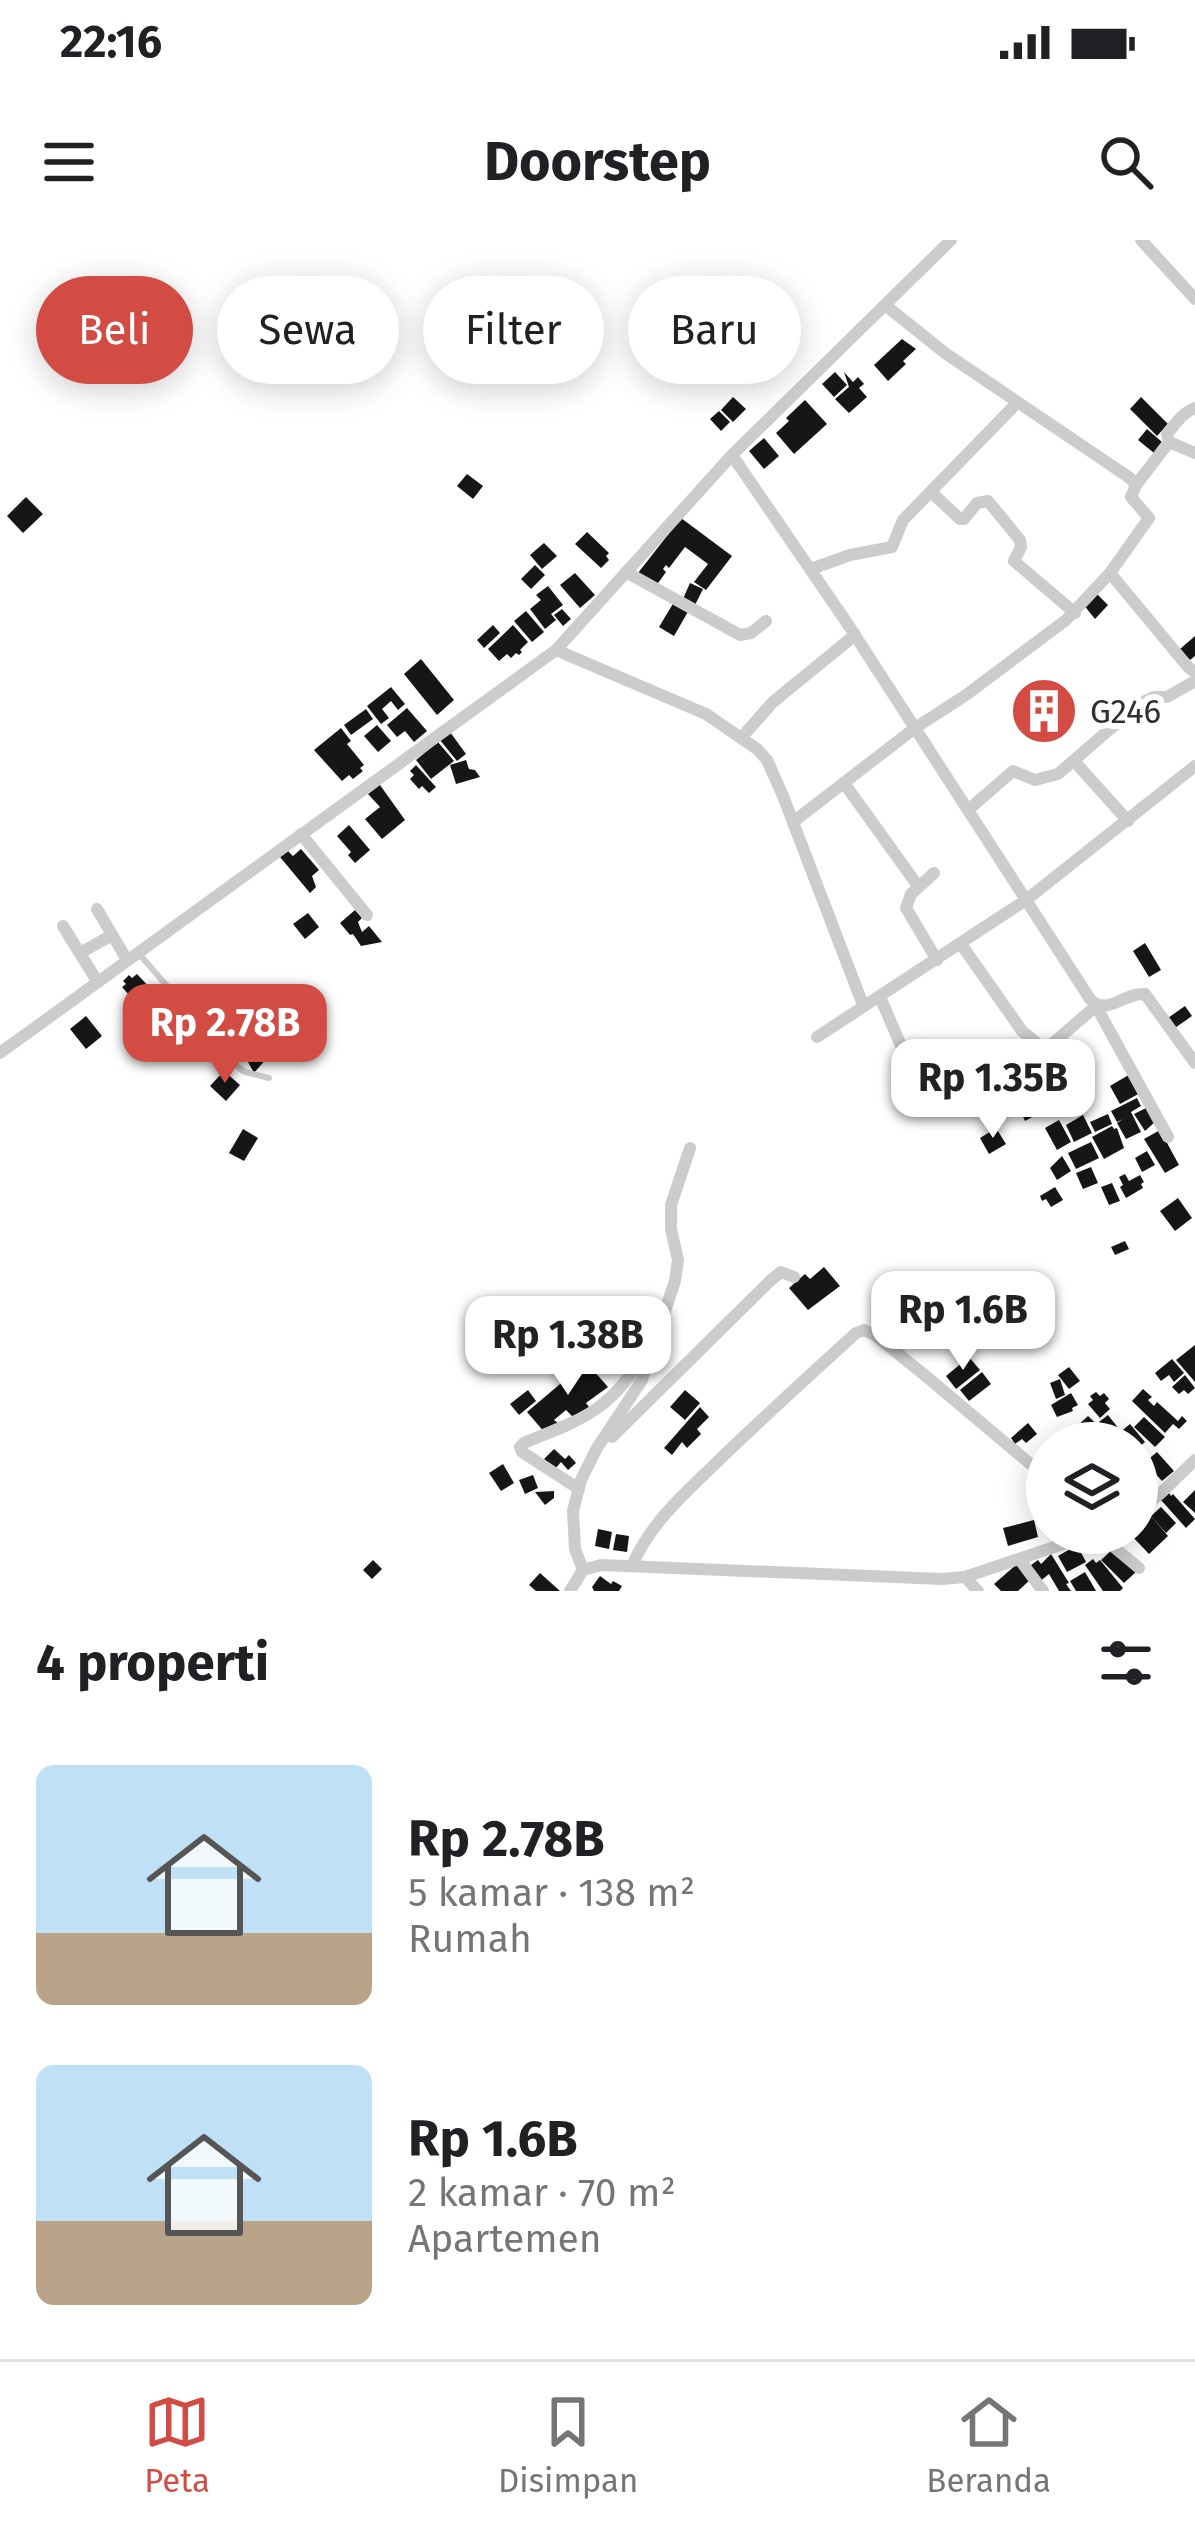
<!DOCTYPE html>
<html lang="id">
<meta charset="utf-8">
<style>
:root{--surface:#fff;--page:#f6f6f6;--text:#202124;--muted:#757577;--line:#e0e0e0;--accent:#d24c44}
body{margin:0;font-family:"Fira Sans",sans-serif;background:var(--page);color:var(--text);height:100vh;display:flex;flex-direction:column;font-size:45px;white-space:nowrap}
*{box-sizing:border-box;margin:0}
p{font-size:39px;color:var(--muted)}
.icon{flex:none;width:66px;height:66px;fill:none;stroke:currentColor;stroke-width:2;stroke-linecap:round;stroke-linejoin:round}
.map{position:relative;height:1351px;overflow:hidden}
.drawer{display:flex;flex-direction:column;background:var(--surface);flex:1}
.drawer>*{flex:none}
.top-card{position:absolute;left:36px;top:36px;width:1125px;height:108px;display:flex;gap:24px}
.controls{position:absolute;left:1026px;top:1182px;display:grid;gap:24px}
.controls a{display:grid;place-items:center;width:132px;height:132px;border-radius:50%;background:var(--surface);box-shadow:0 6px 30px #0003;font-size:60px}
.price{position:absolute;translate:-50% -102px;padding:0 27px;border-radius:24px;background:#fff;color:#222;font-size:39px;line-height:78px;filter:drop-shadow(0 3px 6px #0008)}
.price::after{content:'';position:absolute;left:50%;top:72px;width:36px;height:27px;margin-left:-18px;background:inherit;clip-path:polygon(0 0,100% 0,50% 100%)}
.price.on{background:var(--accent);color:#fff}
ul{padding:0;list-style:none}
li{display:flex;align-items:center;gap:36px;height:300px;padding:0 36px}
li span{display:grid;place-items:center;flex:none;width:336px;height:240px;border-radius:18px;color:#555}
li>.icon{margin-inline-start:auto}
span .icon{width:144px;height:144px;fill:#fffc;stroke-width:1}
li b{font-size:51px}
h2{display:flex;justify-content:space-between;align-items:center;height:144px;padding:0 36px;font-size:51px}
.tag{padding:0 42px;border-radius:54px;background:var(--surface);box-shadow:0 6px 30px #0003;font-size:42px;line-height:108px}
.tag.on{background:var(--accent);color:#fff}
.status{display:flex;justify-content:space-between;align-items:center;height:84px;padding:0 60px;background:var(--surface);direction:ltr}
.status svg{height:33px;fill:currentColor}
header{display:flex;justify-content:space-between;align-items:center;height:156px;padding:0 36px;background:var(--surface);font-size:54px;font-weight:700}
.dock{display:flex;justify-content:space-around;align-items:center;height:168px;border-top:3px solid var(--line);background:var(--surface);font-size:33px;color:var(--muted)}
.dock a{display:grid;justify-items:center;gap:6px}
.dock .on{color:var(--accent)}
.map>svg:first-child{display:block}
</style>
<div class="status"><b>22:16</b><svg viewBox="0 0 49 12"><path d="M0 12V9h3v3zM5 12V6h3v6zM10 12V3h3v9zM15 12V0h3v12zM26 1h20v11H26zM47 4h2v5h-2z"/></svg></div>
<header><svg class="icon" aria-label="menu" viewBox="0 0 24 24"><path d="M4 6h16M4 12h16M4 18h16"/></svg>Doorstep<svg class="icon" aria-label="search" viewBox="0 0 24 24"><circle cx="10" cy="10" r="6"/><path d="M15 15l6 6"/></svg></header>
<div class="map">
<svg width="1195" height="1351" viewBox="0 0 1195 1351">
<rect width="100%" height="100%" fill="#fff"/>
<g fill="#161616">
<path d="M902 99 916 109 903 121 906 124 888 141 874 125Z"/>
<path d="M835 132 847 145 834 157 822 144Z"/>
<path d="M844 132 853 142 858 137 864 144 859 148 867 157 849 173 835 159 849 147Z"/>
<path d="M733 157 746 169 733 182 721 170Z"/>
<path d="M1141 157 1168 184 1157 196 1130 169Z"/>
<path d="M805 160 827 184 794 214 776 193 789 181 786 178Z"/>
<path d="M719 171 730 182 721 191 710 179Z"/>
<path d="M1147 189 1162 202 1154 213 1138 200Z"/>
<path d="M764 198 779 216 764 229 749 211Z"/>
<path d="M467 234 483 246 473 259 457 246Z"/>
<path d="M26 257 43 274 23 293 7 276Z"/>
<path d="M681 278 732 316 706 350 694 342 708 324 685 307 669 328 666 325 663 329 666 332 656 346 638 333Z"/>
<path d="M587 292 609 313 606 316 609 320 601 328 575 304Z"/>
<path d="M544 303 557 316 542 329 530 315Z"/>
<path d="M535 325 545 335 531 349 521 339Z"/>
<path d="M575 333 595 355 580 368 560 345Z"/>
<path d="M690 343 703 349 694 367 682 361Z"/>
<path d="M548 346 563 365 551 374 556 380 545 389 530 369 541 360 536 355Z"/>
<path d="M1094 351 1108 365 1095 379 1083 364Z"/>
<path d="M674 362 689 370 674 396 659 387Z"/>
<path d="M562 369 571 379 563 386 554 375Z"/>
<path d="M526 371 544 392 532 402 514 381Z"/>
<path d="M493 385 500 393 484 408 477 400Z"/>
<path d="M513 385 528 402 520 410 522 412 519 415 516 413 511 418 507 414 499 421 488 409Z"/>
<path d="M1195 396V416L1190 420 1180 409Z"/>
<path d="M421 419 454 460 437 475 404 434Z"/>
<path d="M391 447 405 464 398 470 391 461 382 469 389 478 381 484 367 466Z"/>
<path d="M1047 455 1060 470 1042 486 1029 472Z"/>
<path d="M407 468 427 491 414 502 405 491 397 497 387 485Z"/>
<path d="M366 469 373 479 351 495 344 485Z"/>
<path d="M377 485 391 501 378 512 364 496Z"/>
<path d="M341 488 351 501 347 504 364 525 360 528 363 531 353 539 349 535 342 541 314 510Z"/>
<path d="M450 492 466 514 457 521 440 500Z"/>
<path d="M438 502 454 521 431 539 416 520Z"/>
<path d="M466 520 469 529 475 530 480 537 456 544 450 525Z"/>
<path d="M416 525 436 547 429 553 422 546 419 549 410 539 414 535 410 531Z"/>
<path d="M380 545 405 580 382 599 365 579 380 567 368 554Z"/>
<path d="M349 585 370 610 355 623 348 615 351 612 337 596Z"/>
<path d="M301 609 319 630 312 636 316 647 310 653 280 617 288 611 293 616Z"/>
<path d="M355 670 362 678 358 682 362 692 369 686 382 702 361 706 353 694 350 695 340 683Z"/>
<path d="M308 673 319 687 305 699 293 684Z"/>
<path d="M1145 703 1161 730 1149 737 1133 711Z"/>
<path d="M137 734 152 750 137 764 122 747 126 744 123 741 129 735 132 738Z"/>
<path d="M1185 766 1192 776 1172 790 1165 780Z"/>
<path d="M86 776 102 796 86 809 70 789Z"/>
<path d="M287 780 293 787 282 796 276 789Z"/>
<path d="M272 790 282 796 264 813 256 804Z"/>
<path d="M1065 800 1076 812 1070 817 1079 828 1070 836 1049 812Z"/>
<path d="M259 810 267 818 254 833 248 822Z"/>
<path d="M1045 814 1063 837 1053 845 1035 821Z"/>
<path d="M1085 830 1090 843 1075 850 1070 837Z"/>
<path d="M224 831 240 845 226 861 210 846Z"/>
<path d="M1132 833 1142 852 1120 864 1110 846Z"/>
<path d="M1059 845 1066 858 1025 881 1020 870 1024 868 1023 865Z"/>
<path d="M1137 858 1141 866 1131 872 1141 892 1126 899 1117 883 1123 879 1117 882 1111 871Z"/>
<path d="M1148 867 1156 881 1145 891 1134 874Z"/>
<path d="M1108 874 1112 884 1095 892 1090 882Z"/>
<path d="M1083 875 1092 893 1074 902 1066 885Z"/>
<path d="M1059 880 1071 902 1057 910 1045 888Z"/>
<path d="M1112 886 1114 889 1117 888 1124 908 1104 919 1092 897Z"/>
<path d="M996 888 1006 904 989 914 980 898Z"/>
<path d="M243 889 258 898 244 921 229 913Z"/>
<path d="M1160 890 1179 925 1165 933 1144 899Z"/>
<path d="M1091 902 1099 918 1076 929 1068 913Z"/>
<path d="M1147 911 1155 925 1142 932 1135 918Z"/>
<path d="M1062 916 1071 931 1057 940 1050 928Z"/>
<path d="M1091 927 1098 943 1083 949 1076 933Z"/>
<path d="M1125 934 1129 941 1140 935 1144 942 1141 944 1143 948 1126 958 1120 947 1123 945 1119 937Z"/>
<path d="M1112 943 1120 961 1109 965 1101 947Z"/>
<path d="M1055 947 1063 960 1051 967 1046 959 1042 961 1040 956Z"/>
<path d="M1178 958 1192 978 1175 991 1160 971Z"/>
<path d="M1125 1001 1129 1009 1115 1015 1111 1007Z"/>
<path d="M824 1027 840 1046 808 1070 789 1048 805 1034 810 1039Z"/>
<path d="M610 1102 631 1112 624 1125 603 1115Z"/>
<path d="M1195 1105V1142L1176 1120Z"/>
<path d="M969 1117 980 1130 956 1149 946 1136Z"/>
<path d="M1172 1119 1184 1133 1174 1142 1169 1135 1161 1141 1155 1133Z"/>
<path d="M586 1122 608 1147 586 1163 589 1167 576 1180 566 1170 554 1180 558 1183 546 1194 527 1172Z"/>
<path d="M1069 1127 1080 1141 1069 1149 1058 1135Z"/>
<path d="M982 1132 991 1144 969 1161 960 1150Z"/>
<path d="M1185 1135 1195 1148 1188 1154 1184 1150 1179 1154 1172 1147Z"/>
<path d="M1060 1139 1065 1155 1056 1159 1050 1143Z"/>
<path d="M1143 1149 1152 1157 1148 1160 1154 1166 1157 1162 1178 1181 1182 1176 1187 1181 1179 1189 1173 1184 1165 1193 1132 1161Z"/>
<path d="M528 1150 536 1161 519 1175 510 1164Z"/>
<path d="M685 1150 700 1163 685 1180 670 1167Z"/>
<path d="M1096 1152 1100 1156 1104 1153 1109 1159 1105 1163 1110 1169 1100 1178 1088 1164 1093 1160 1090 1156Z"/>
<path d="M1071 1153 1078 1165 1072 1168 1073 1171 1057 1177 1051 1165Z"/>
<path d="M700 1167 709 1177 697 1189 701 1194 687 1208 682 1202 672 1215 664 1208Z"/>
<path d="M1108 1175 1119 1189 1111 1196 1099 1182Z"/>
<path d="M1088 1176 1108 1195 1099 1203H1069L1064 1198Z"/>
<path d="M1144 1177 1165 1197 1155 1207 1134 1187Z"/>
<path d="M1028 1183 1037 1194 1026 1203 1022 1199 1015 1204 1011 1198Z"/>
<path d="M1130 1184 1145 1202 1138 1208 1143 1214 1137 1219V1203H1115L1112 1199Z"/>
<path d="M554 1209 565 1219 569 1215 576 1223 568 1230 561 1222 555 1229 544 1219Z"/>
<path d="M1157 1212 1174 1231 1162 1241 1145 1222Z"/>
<path d="M503 1224 514 1243 501 1251 489 1233Z"/>
<path d="M1143 1226 1156 1240 1146 1248 1137 1238V1232Z"/>
<path d="M533 1235 538 1248 525 1254 519 1240Z"/>
<path d="M1195 1250V1273L1183 1262Z"/>
<path d="M554 1251V1258L545 1265 535 1252Z"/>
<path d="M1169 1253 1171 1256 1173 1254 1195 1279 1186 1288 1161 1260Z"/>
<path d="M1161 1267 1176 1283 1166 1293 1151 1276Z"/>
<path d="M1146 1270 1168 1296 1149 1314 1129 1293H1137V1281L1141 1286 1145 1282 1139 1276Z"/>
<path d="M1034 1280 1038 1297 1008 1306 1003 1288Z"/>
<path d="M598 1289 612 1292 609 1309 595 1306Z"/>
<path d="M616 1294 629 1296 627 1312 613 1310Z"/>
<path d="M1077 1305 1086 1322 1067 1332 1058 1316Z"/>
<path d="M1115 1307 1138 1330 1124 1343 1101 1320Z"/>
<path d="M1051 1314 1069 1343 1066 1344 1071 1351H1059L1049 1334 1038 1343 1027 1328 1038 1320 1041 1324Z"/>
<path d="M1093 1319 1096 1323 1100 1320 1123 1348 1120 1351H1103L1085 1325Z"/>
<path d="M373 1320 382 1329 372 1339 363 1330Z"/>
<path d="M1017 1324 1031 1339 1018 1351H1001L994 1344Z"/>
<path d="M1085 1332 1096 1351H1076L1070 1341Z"/>
<path d="M540 1333 560 1351H536L529 1345Z"/>
<path d="M600 1336 611 1344 613 1341 622 1346 619 1351H594L592 1347Z"/>
</g>
<g fill="none" stroke-linecap="round" stroke-linejoin="round">
<path stroke="#ccc" stroke-width="6" d="M140 715 238 827 245 832 269 838"/>
<g stroke="#ccc" stroke-width="12">
<path d="M1141 0 1195 59"/>
<path d="M1169 202 1195 213"/>
<path d="M732 215 849 386 1090 759C1107 777 1124 752 1145 754L1195 823"/>
<path d="M1136 245 1169 202 1167 194C1176 183 1182 173 1195 168"/>
<path d="M931 252 960 279H964L977 263 988 261 1020 300 1021 307 1014 321 1075 373"/>
<path d="M811 329 850 315 892 307 903 280 1017 163"/>
<path d="M626 332 740 395 751 393 766 381"/>
<path d="M1110 333 1188 427 1195 432"/>
<path d="M556 410 706 474 757 509 767 520 783 556 863 765"/>
<path d="M741 498 773 462 855 395"/>
<path d="M1074 521 1128 581"/>
<path d="M844 543 918 646"/>
<path d="M968 570 1013 531 1035 540 1058 534 1139 464 1154 457H1167L1195 441"/>
<path d="M793 582 915 488 966 455 1066 380 1110 333 1149 278 1131 257 1136 245 1130 238 945 113 885 65"/>
<path d="M301 594 367 675"/>
<path d="M934 633 911 654 906 668 937 720"/>
<path d="M97 669 127 720"/>
<path d="M63 686 97 741"/>
<path d="M961 704 1022 791 1045 810 1067 837 1076 856"/>
<path d="M80 713 112 695"/>
<path d="M880 757 902 808"/>
<path d="M817 797 1026 660 1195 526"/>
<path d="M1045 810 1096 766 1168 897"/>
<path d="M0 813 556 410 732 215 951 0"/>
<path d="M612 1197 771 1040 781 1032 794 1037"/>
<path d="M579 1249 522 1212 520 1207 524 1203C584 1178 609 1172 645 1113"/>
<path d="M1137 1272 1161 1253 1195 1220"/>
<path d="M1097 1293 1139 1328"/>
<path d="M1020 1320 1043 1351"/>
<path d="M632 1326C649 1285 682 1256 713 1226 760 1180 808 1137 856 1093L864 1090 875 1095 927 1137 1047 1238"/>
<path d="M583 1330 575 1309 573 1271 581 1240 597 1208 642 1140 675 1041 678 1020 671 989V965L690 908"/>
<path d="M965 1337 978 1351"/>
<path d="M570 1351 583 1330 601 1325 942 1339 965 1337 1096 1293"/>
</g>
</g>
<defs>
<g id="building-disc" transform="scale(3.45)"><circle r="9.5" fill="#d24c44" stroke="#fff"/><path d="M-4-6H4V6H1V3H-1V6H-4ZM-2.5-4.3h1.7v1.8h-1.7ZM.8-4.3h1.7v1.8H.8ZM-2.5-1h1.7V.8h-1.7ZM.8-1h1.7V.8H.8Z" fill="#fff"/></g>
</defs>
<g fill-rule="evenodd">
<use href="#building-disc" x="1044" y="471"/>
</g>
<g text-anchor="middle" stroke-width="12" stroke-linejoin="round" paint-order="stroke">
<g font-size="33" fill="#2f2f2f" stroke="#fff" text-anchor="start">
<text x="1090" y="483">G246</text>
</g>
</g>
</svg>
<div class="controls">
<a><svg class="icon" aria-label="layers" viewBox="0 0 24 24"><path d="M12 4l9 5-9 5-9-5zM3 14l9 5 9-5"/></svg></a>
</div>
<b class="price on" style="left:225px;top:846px">Rp 2.78B</b>
<b class="price" style="left:993px;top:901px">Rp 1.35B</b>
<b class="price" style="left:963px;top:1133px">Rp 1.6B</b>
<b class="price" style="left:568px;top:1158px">Rp 1.38B</b>
<div class="top-card">
<a class="tag on">Beli</a>
<a class="tag">Sewa</a>
<a class="tag">Filter</a>
<a class="tag">Baru</a>
</div>
</div>
<section class="drawer">
<h2>4 properti<svg class="icon" aria-label="filters" viewBox="0 0 24 24"><path d="M4 7h16M4 17h16"/><circle cx="9" cy="7" r="2"/><circle cx="15" cy="17" r="2"/></svg></h2>
<ul>
<li><span style="background:linear-gradient(#bfe0f5 70%,#b9a48a 0)"><svg class="icon" aria-label="home" viewBox="0 0 24 24"><path d="M3 11l9-7 9 7M6 9v11h12V9"/></svg></span><div><b>Rp 2.78B</b><p>5 kamar · 138 m²</p><p>Rumah</p></div></li>
<li><span style="background:linear-gradient(#bfe0f5 65%,#b9a48a 0)"><svg class="icon" aria-label="home" viewBox="0 0 24 24"><path d="M3 11l9-7 9 7M6 9v11h12V9"/></svg></span><div><b>Rp 1.6B</b><p>2 kamar · 70 m²</p><p>Apartemen</p></div></li>
</ul>
</section>
<nav class="dock">
<a class="on"><svg class="icon" aria-label="map" viewBox="0 0 24 24"><path d="M3 6l6-2 6 2 6-2v14l-6 2-6-2-6 2zM9 4v14M15 6v14"/></svg>Peta</a>
<a><svg class="icon" aria-label="saved" viewBox="0 0 24 24"><path d="M7 4h10v16l-5-4-5 4z"/></svg>Disimpan</a>
<a><svg class="icon" aria-label="home" viewBox="0 0 24 24"><path d="M3 11l9-7 9 7M6 9v11h12V9"/></svg>Beranda</a>
</nav>
